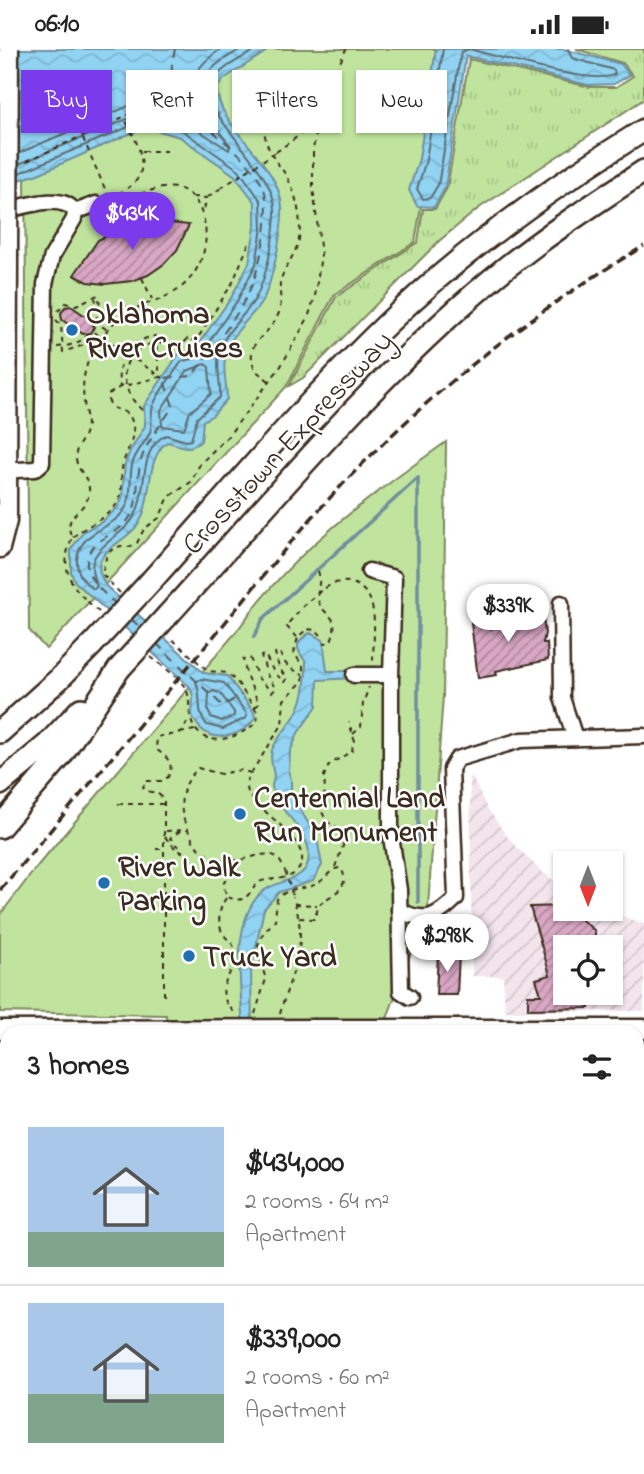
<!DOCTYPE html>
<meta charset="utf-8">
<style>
:root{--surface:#fff;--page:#f6f6f6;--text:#222;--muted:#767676;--line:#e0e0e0;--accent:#7c3aed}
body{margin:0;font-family:"Indie Flower",sans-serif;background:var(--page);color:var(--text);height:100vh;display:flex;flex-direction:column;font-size:26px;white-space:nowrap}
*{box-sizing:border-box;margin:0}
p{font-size:23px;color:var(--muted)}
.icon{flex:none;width:38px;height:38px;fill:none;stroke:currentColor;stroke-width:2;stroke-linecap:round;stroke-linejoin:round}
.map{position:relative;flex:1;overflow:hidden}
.panel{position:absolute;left:0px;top:976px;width:644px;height:450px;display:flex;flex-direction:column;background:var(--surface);border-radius:21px 21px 0 0;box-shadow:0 2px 5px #0004}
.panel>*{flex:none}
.guide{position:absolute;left:21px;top:21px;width:602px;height:63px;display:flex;gap:14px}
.needle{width:46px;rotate:180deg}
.fabs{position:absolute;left:553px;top:802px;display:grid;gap:14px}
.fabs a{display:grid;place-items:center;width:70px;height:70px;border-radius:0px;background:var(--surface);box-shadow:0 2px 5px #0004;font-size:35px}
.price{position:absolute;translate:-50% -60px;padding:0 16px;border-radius:24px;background:#fff;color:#222;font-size:23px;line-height:46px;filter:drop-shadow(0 2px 4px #0008)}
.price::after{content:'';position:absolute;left:50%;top:42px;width:21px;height:16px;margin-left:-10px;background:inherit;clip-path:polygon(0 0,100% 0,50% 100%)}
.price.selected{background:var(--accent);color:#fff}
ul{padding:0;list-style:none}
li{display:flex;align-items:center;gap:21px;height:175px;padding:0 28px}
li+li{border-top:2px solid var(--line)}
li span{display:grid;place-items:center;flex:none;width:196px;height:140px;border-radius:0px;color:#555}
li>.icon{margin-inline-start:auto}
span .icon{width:84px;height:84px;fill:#fffc;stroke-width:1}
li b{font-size:30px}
h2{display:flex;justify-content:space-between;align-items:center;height:84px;padding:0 28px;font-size:30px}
.chip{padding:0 24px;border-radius:0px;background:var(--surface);box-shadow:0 2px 5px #0004;font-size:24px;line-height:63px}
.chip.selected{background:var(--accent);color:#fff}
.status{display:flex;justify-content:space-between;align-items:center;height:49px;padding:0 35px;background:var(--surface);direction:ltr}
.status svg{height:19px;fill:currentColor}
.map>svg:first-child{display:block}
</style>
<div class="status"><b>06:10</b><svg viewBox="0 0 49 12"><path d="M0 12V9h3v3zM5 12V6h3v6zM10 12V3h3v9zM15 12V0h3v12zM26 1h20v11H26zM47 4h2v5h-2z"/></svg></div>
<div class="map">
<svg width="644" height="1425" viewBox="0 0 644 1425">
<defs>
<pattern id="industrial-furrows" width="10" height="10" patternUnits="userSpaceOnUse" patternTransform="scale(1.75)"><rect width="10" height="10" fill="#f4e5ed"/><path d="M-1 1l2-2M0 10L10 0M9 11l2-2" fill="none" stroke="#d2c5cb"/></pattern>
<pattern id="grass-tufts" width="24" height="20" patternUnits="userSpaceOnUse" patternTransform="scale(1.75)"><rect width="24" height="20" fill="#c0e49e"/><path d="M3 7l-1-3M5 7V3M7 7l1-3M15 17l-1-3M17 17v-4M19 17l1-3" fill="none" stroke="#a6c488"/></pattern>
<pattern id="water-waves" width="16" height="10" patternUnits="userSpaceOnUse" patternTransform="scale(1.75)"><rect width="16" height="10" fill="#91d3f3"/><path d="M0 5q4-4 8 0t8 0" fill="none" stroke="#7eb5d0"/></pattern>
<pattern id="building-hatch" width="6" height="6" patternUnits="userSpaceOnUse" patternTransform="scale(1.75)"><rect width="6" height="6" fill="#d9a7c4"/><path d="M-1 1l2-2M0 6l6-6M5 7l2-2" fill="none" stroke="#b1889f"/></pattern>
</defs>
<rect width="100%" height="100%" fill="#fff"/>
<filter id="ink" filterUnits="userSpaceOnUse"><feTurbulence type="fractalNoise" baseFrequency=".0143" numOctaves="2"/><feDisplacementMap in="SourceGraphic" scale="14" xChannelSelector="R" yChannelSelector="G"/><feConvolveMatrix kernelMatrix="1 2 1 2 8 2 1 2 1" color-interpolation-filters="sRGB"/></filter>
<g filter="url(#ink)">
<g fill="#f4e5ed">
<path d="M644 1023V1116H637V1024Z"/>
<path d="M0 1047 3 1052 7 1080 3 1089 7 1097V1186L0 1205Z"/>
<path d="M637 1215 644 1219V1299H637Z"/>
</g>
<path fill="url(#industrial-furrows)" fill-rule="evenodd" d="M470 724 487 759 510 791 540 821 565 840V859H599L644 875V962H505L503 927H472ZM565 898H611V943H565Z"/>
<path fill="url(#grass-tufts)" stroke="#7e875e" stroke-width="2" d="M576 0H644V50L479 159 439 192 303 329 289 337 336 248 418 193 423 160H435L447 139 469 10 590 38H616L633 27 623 14Z"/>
<g fill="#c0e49e" stroke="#7e875e" stroke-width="2">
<path d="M270 0H448L415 193 334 246 286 338 46 600 29 581 25 129 145 78Z"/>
<path d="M446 393 443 647 428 857 386 972 167 984 166 966 0 963V866L39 815 237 582C290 504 370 447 446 393Z"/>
<path d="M637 1345H644V1425H477L482 1419H637Z"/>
</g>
<g fill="url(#water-waves)" stroke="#6f8f9e" stroke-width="2">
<path d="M0 0H270L224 30 217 39C217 79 280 112 282 159 283 180 272 237 261 254 250 270 233 282 227 302 221 317 227 335 227 350L213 366 203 372 201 392C188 403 182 396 167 393 145 409 153 451 139 474 124 498 82 502 107 538L204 624 227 627 254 663 255 669C245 685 217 695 201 680 197 676 194 671 192 666L193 647 190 638 75 533 71 523V500L84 482 102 473 118 458 122 450 125 415 130 402 145 377 144 357 180 303 192 304 231 249 249 214 255 178V153L234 126 180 88 145 78 38 125 0 137Z"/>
<path d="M436 0H563L621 15 630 26 614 35 588 36 466 7 445 139 434 158 417 157 409 141 419 110Z"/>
<path d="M310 584 323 591 327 622H354V629L318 631 317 657 298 684 290 703 289 724 291 730V745L317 789 322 816 313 832 279 843 264 860 251 921 252 983 243 984C242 944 229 874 261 844 274 831 304 833 308 813 315 781 275 763 272 738 272 734 274 731 274 727 273 718 269 711 272 701 276 690 284 683 290 674 304 655 306 637 306 613 296 601 293 593 310 584Z"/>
</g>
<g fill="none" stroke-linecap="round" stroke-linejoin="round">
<g stroke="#5d6e73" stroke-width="2">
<path d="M443 0 426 111 417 140 423 150 430 149 438 136 461 3 469 0C497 7 595 38 615 25L614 21 572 9 568 0"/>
<path d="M19 104 138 53 159 54 192 63 194 60C186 32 198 15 221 0"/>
<path d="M19 115 144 63 158 65 187 74 229 101 230 96C212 74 186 45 213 19 221 11 232 6 241 0"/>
<path d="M19 124 145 71 183 82 239 121 261 152 262 179 256 215 237 252 198 309 182 312C173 326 159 341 153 357 150 365 153 375 150 383 145 395 135 403 132 416 129 430 133 444 126 458 115 480 84 480 78 505 74 520 82 533 94 540L97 537C77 497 123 493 136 464 148 440 138 399 166 386L186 392 191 391 197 369 220 348C221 332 215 316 220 300 227 279 246 267 256 248 267 227 274 189 275 165 279 121 199 67 211 36 217 20 243 9 257 0"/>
<path d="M205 315 209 318 211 345 190 363 184 380 162 377 161 361 187 322Z"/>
<path d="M201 630 224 634 247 665 246 669 223 680 207 676C195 662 203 650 196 633Z"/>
<path d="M213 642 220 644 234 663V667L222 672 211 668 208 662 209 645Z"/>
</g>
<g stroke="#6f8f9e" stroke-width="3.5">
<path d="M418 429V853"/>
<path d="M254 588 263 570 418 429"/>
<path d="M0 1115 7 1126"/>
</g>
<g stroke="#555d5e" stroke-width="2" stroke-dasharray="9 7" stroke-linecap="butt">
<path d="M117 556C104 544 82 528 88 507 93 489 117 486 128 471 142 453 134 424 144 403 151 387 164 372 173 357L163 329 192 327C213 297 240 267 253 233 261 212 273 158 263 138 244 95 195 82 177 36 176 32 172 26 172 21 171 15 174 6 175 0"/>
<path d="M131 570 142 580"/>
<path d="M156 594 223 657 241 646"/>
</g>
</g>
<g fill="url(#building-hatch)" stroke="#3b2a1e" stroke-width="2">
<path d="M151 172 189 176 177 201 164 215 148 226 132 232 105 235 88 233 74 226 98 191 125 177Z"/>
<path d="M71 257 91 271 94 278 90 284 83 285 62 271 61 264 65 258Z"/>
<path d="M486 567 491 580 502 572 537 567 543 569 545 584 543 594H547L548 611 496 622 497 626 478 629 471 574 473 569Z"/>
<path d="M565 857 595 882V898H565V943H589V959L528 960V946H541L536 930 550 926 530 858Z"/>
<path d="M438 904 459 905 457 946H436Z"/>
</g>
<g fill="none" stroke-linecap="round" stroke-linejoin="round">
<g stroke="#3b2a1e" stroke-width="19">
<g id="minor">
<path d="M0 163C20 159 63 142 75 163L96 155"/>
<path d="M0 422 35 420 42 414 45 235 52 207 74 170 75 163"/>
<path d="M369 522 394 529 391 626V787L399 841 401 942 410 948"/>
<path d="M561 554 562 649 575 689"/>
<path d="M354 626H391"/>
<path d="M399 861C425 875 437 868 456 849L451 720 457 710 521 691 644 687"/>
<path d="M0 1039H7"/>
<path d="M0 1422 43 1421V1419"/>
<path d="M368 1425V1419"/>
<path d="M420 1425 433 1419"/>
<path d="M456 1425 461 1423"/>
</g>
</g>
<g stroke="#3b2a1e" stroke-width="23">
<g id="major">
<path d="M0 499 7 472V458L8 208"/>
<path d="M316 980H644"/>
<path d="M0 1002H7"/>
<path d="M637 1004H644"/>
<path d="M637 1317H644"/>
<path d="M0 1323H7"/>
</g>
</g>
<g stroke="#3b2a1e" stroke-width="26">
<g id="highway">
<path d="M152 531C229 445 303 356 386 276 463 201 552 138 644 81"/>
<path d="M168 566C272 451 373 330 492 230 540 190 592 156 644 122"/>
<path d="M0 683 58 631 92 596"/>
<path d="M0 735 48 695 81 660"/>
<path d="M0 778 60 708 119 620"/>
</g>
</g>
<g stroke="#3b2a1e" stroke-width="2" stroke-dasharray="5 5" stroke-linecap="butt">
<path d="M83 89 122 179"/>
<path d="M142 102H169V105"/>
<path d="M276 103 315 75"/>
<path d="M27 112 130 65"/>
<path d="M119 143 132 175"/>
<path d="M193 148 207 149 203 164"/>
<path d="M208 148 221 139"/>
<path d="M111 151C118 144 126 141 133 135 153 116 133 87 124 68"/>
<path d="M102 165 111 183"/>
<path d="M142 229 152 250"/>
<path d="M58 262 66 254 76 256 98 246 101 260 98 275 108 281"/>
<path d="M56 271 61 276 63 303 81 297 91 289 98 295"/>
<path d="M94 283 163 329"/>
<path d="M155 287 160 328 120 338C114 313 130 291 155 287Z"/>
<path d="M57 298C85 297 104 277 95 249"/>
<path d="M269 332 255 321C243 290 268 290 278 266 283 256 279 245 280 234 283 219 296 206 299 190 302 172 297 148 289 132 284 121 274 112 269 100 257 74 268 39 293 25 306 18 321 17 334 24"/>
<path d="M142 361C104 326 133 281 182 297L188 289 196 292 233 233 249 194"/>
<path d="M73 488C86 476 105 471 116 456 124 446 120 431 122 420 124 403 140 385 130 368 126 361 118 362 112 358L108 351 109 345 120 338"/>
<path d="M318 522C322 532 316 541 318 551 323 569 342 564 331 592L323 595"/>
<path d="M120 544 102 525 107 505 114 499 121 497 129 498 137 494 144 480 159 469 169 448 191 433 200 415 229 386 281 317 308 269 315 247 321 206 313 138V100L322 55 346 0"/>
<path d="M99 563C74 541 57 523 72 489 60 462 91 464 89 439 88 428 77 421 76 410 74 398 84 392 86 381 88 375 86 366 85 360 82 341 82 326 90 308 97 295 107 279 118 270 135 257 153 254 171 245 198 231 212 197 203 168 187 115 143 149 109 153"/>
<path d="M297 588 286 577C302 558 335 517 361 539 367 544 371 550 372 557 376 574 373 595 373 613"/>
<path d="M151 608C162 617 176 626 184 637 192 647 187 662 192 674 204 703 241 688 257 673L258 664 237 633 227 624 208 622 171 589"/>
<path d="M255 658 259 655 247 628 243 610 250 609 258 629 272 643 276 640 268 628 261 607 265 606 274 623 284 633 287 630 279 619 275 604 280 603C283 616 292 621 303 625"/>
<path d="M180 684 195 681"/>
<path d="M353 685 361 678 363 654 369 638"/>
<path d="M251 724 240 721 221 725 198 719C178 740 177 761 190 785 193 792 196 798 203 803 210 808 220 810 229 811 243 814 257 803 272 806 279 807 282 816 285 822"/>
<path d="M118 755H163"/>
<path d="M166 782 187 781"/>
<path d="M165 788 176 800 182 803V799L176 796 170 789 180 782"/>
<path d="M156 800H163"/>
<path d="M233 812 232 821 223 835 227 848C248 855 246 846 259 833 271 828 284 832 295 824 324 799 256 762 248 743 246 737 247 733 249 727L282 676 284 651 303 632V617L294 604 298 588 307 580 316 581 321 586"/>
<path d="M335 818 343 797V789L337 778 327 773 322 763 325 741 324 727 329 716 352 702 354 690 349 673"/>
<path d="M226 849C219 859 216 875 224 886 229 893 235 894 235 904 236 929 207 938 237 966"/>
<path d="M295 855 317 856"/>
<path d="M164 947V750L157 744 146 742 143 738 146 732H162L168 728C175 713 167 709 156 700L157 688C174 683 181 691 189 668"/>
<path d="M255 965 266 930 258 906V896L262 886 275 871 277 850C292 835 303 843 318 834 327 829 330 819 341 819 352 839 332 845 321 854 318 858 316 865 314 870L299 869"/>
<path d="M280 965C292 918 310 900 293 848"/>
<path d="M0 1140H2L4 1128 7 1123"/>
<path d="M637 1174 644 1176"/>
<path d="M637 1195 644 1197"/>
<path d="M637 1223H644"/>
<path d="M637 1289 644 1290"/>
</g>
<use href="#minor" stroke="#fff" stroke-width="14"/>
<use href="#major" stroke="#fff" stroke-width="18"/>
<use href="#highway" stroke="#fff" stroke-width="21"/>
<g stroke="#3b2a1e" stroke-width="2">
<path d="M637 1328H644"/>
<path d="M375 1425V1419"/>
</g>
<path stroke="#3b2a1e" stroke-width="3.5" stroke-dasharray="10 5" stroke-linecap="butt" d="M0 841C66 763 132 685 198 606 246 550 290 490 342 436 430 343 533 262 644 197"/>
<g stroke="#3b2a1e" stroke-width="23" stroke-linecap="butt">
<g id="major-bridge">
<path d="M8 208 9 0"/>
<path d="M0 981 316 980"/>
</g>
</g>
<g stroke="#3b2a1e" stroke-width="26" stroke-linecap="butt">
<g id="highway-bridge">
<path d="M92 596 152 531"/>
<path d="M119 620 168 566"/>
</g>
</g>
<g stroke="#3b2a1e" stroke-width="2" stroke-dasharray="5 5" stroke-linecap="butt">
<path d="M221 139 276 103"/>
<path d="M285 822 293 848"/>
</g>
<use href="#major-bridge" stroke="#fff" stroke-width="18"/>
<use href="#highway-bridge" stroke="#fff" stroke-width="21"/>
</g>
</g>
<g fill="#1f6fb2" stroke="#fff" stroke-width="2.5">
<circle cx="72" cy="281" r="7"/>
<circle cx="240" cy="765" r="7"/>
<circle cx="104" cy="834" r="7"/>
<circle cx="189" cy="907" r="7"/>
</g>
<g text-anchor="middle" stroke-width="5" stroke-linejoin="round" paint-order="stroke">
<g font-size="30" font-weight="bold" fill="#3b2a1e" stroke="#fff" text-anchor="start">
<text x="86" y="274">Oklahoma<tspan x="86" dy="34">River Cruises</tspan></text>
<text x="254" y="758">Centennial Land<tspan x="254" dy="34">Run Monument</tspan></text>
<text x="118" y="827">River Walk<tspan x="118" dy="34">Parking</tspan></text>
<text x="203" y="917">Truck Yard</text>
</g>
<g font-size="30" fill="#3b2a1e" stroke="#fff">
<text transform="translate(287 393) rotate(-47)" y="10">Crosstown Expressway</text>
</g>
</g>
</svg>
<div class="fabs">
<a><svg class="needle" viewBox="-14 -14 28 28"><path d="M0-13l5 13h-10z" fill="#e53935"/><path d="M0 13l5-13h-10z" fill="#767676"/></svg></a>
<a><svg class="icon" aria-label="locate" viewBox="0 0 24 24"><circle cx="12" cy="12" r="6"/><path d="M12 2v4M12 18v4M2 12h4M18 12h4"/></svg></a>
</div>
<b class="price selected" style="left:132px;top:203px">$434K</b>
<b class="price" style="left:508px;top:595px">$339K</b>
<b class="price" style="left:447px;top:925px">$298K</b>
<div class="guide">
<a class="chip selected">Buy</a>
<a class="chip">Rent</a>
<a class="chip">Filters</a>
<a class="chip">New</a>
</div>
<section class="panel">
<h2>3 homes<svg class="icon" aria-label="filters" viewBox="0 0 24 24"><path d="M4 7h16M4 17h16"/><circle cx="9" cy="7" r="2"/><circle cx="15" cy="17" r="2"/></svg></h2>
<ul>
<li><span style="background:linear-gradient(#a9c7e8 75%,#7fa58c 0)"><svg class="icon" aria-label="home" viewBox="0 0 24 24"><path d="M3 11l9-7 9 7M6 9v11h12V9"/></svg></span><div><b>$434,000</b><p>2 rooms · 64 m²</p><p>Apartment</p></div></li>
<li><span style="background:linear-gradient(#a9c7e8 65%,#7fa58c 0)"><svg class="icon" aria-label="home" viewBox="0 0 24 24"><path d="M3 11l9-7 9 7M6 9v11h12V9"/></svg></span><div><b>$339,000</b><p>2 rooms · 60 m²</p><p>Apartment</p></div></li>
</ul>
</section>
</div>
